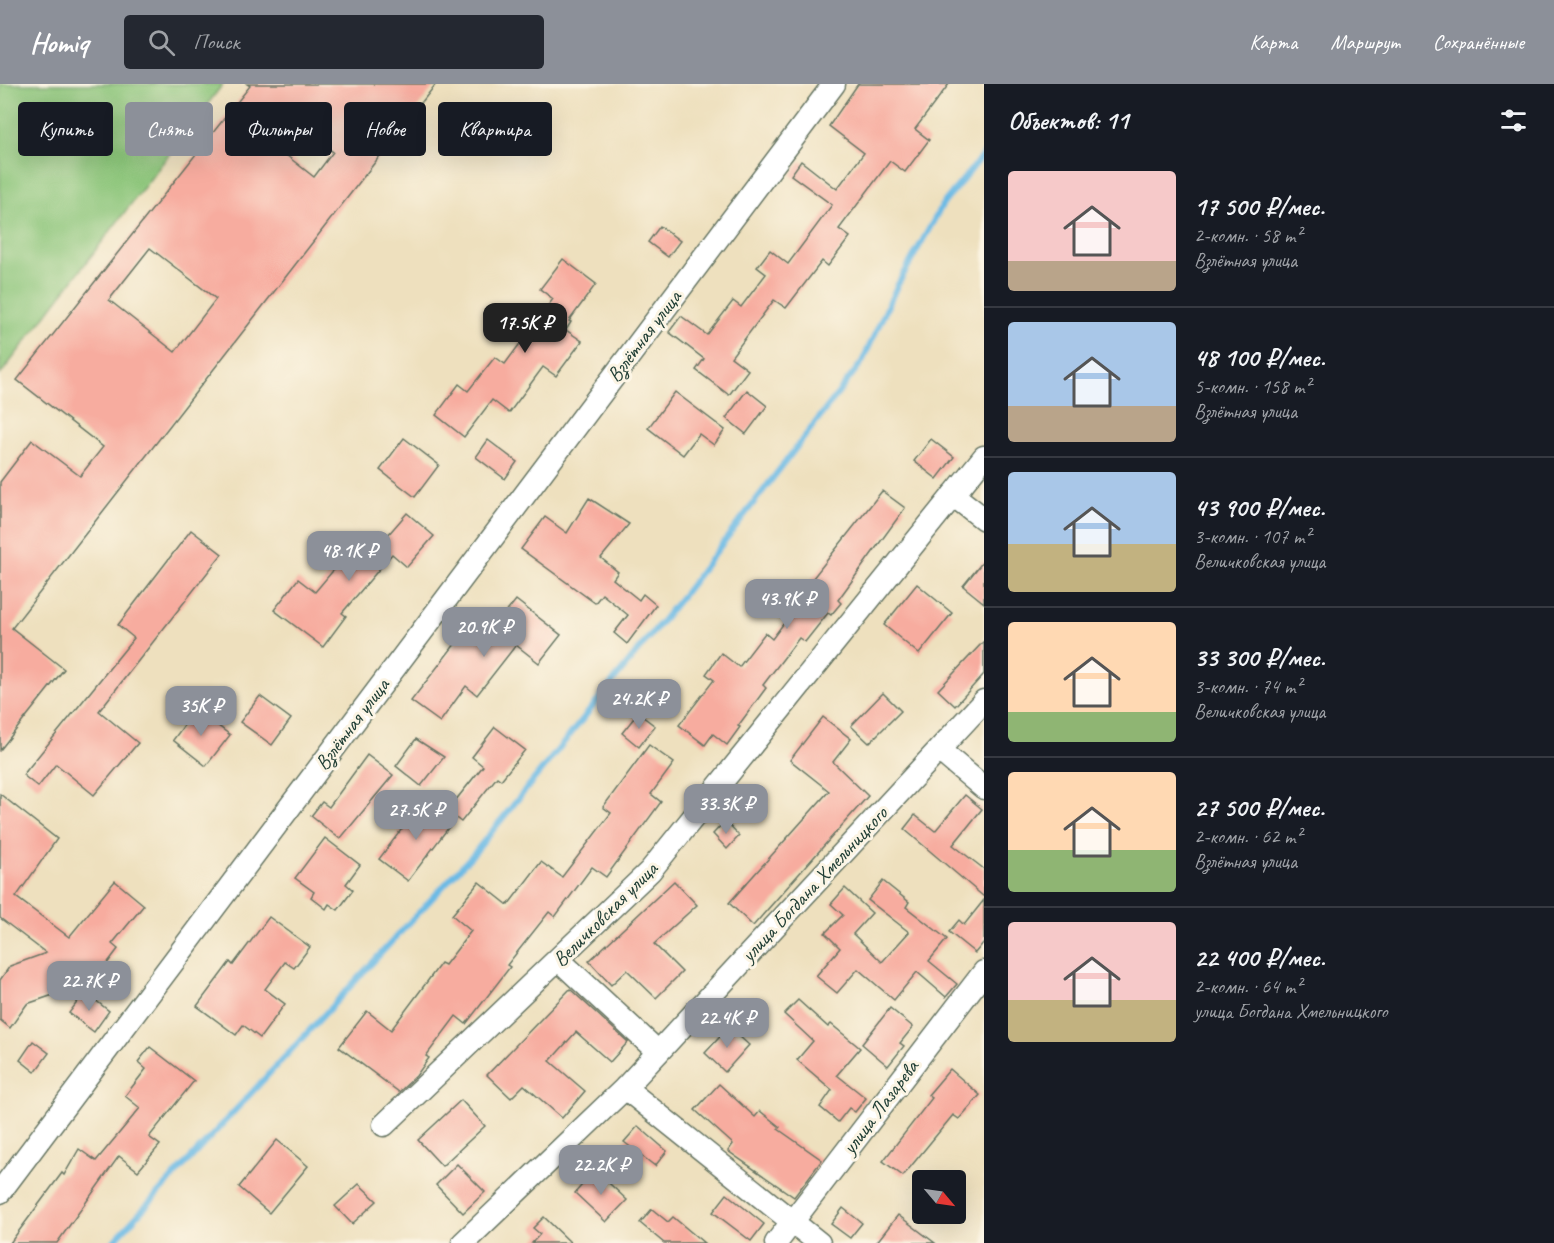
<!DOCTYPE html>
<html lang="ru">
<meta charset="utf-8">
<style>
:root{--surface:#171b24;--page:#242831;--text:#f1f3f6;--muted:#9ea1a6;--line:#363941;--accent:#8c9099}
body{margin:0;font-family:Caveat,sans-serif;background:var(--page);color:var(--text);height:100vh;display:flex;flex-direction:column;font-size:22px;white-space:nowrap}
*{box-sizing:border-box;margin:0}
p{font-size:20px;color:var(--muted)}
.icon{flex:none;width:33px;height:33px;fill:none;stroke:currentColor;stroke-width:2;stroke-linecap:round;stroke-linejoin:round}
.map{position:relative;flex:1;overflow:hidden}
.drawer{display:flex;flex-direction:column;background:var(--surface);width:570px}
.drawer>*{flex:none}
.guide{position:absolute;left:18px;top:18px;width:570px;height:54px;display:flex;gap:12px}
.needle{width:39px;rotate:119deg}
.tools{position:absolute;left:912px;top:1086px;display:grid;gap:12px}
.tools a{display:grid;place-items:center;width:54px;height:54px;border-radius:6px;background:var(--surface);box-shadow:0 6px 24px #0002;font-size:30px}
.price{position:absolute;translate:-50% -51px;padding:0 14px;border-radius:12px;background:var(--accent);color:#fff;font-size:20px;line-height:39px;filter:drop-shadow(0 2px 3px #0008)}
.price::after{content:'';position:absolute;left:50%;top:36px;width:18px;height:14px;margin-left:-9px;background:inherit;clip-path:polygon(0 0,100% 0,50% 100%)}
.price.on{background:#222;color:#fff}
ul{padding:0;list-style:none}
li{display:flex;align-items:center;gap:18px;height:150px;padding:0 24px}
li+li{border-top:2px solid var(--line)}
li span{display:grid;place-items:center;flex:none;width:168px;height:120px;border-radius:6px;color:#555}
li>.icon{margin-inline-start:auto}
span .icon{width:72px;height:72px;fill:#fffc;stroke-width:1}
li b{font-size:26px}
h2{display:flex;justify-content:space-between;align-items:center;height:72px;padding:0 24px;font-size:26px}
.pill{padding:0 21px;border-radius:6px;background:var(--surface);box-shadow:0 6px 24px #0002;font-size:21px;line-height:54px}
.pill.on{background:var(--accent);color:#fff}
header{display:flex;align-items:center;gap:36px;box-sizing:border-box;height:84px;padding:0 30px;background:var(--accent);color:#fff}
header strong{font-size:28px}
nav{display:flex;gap:33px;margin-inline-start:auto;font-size:21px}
.search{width:420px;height:54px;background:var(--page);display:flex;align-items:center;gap:15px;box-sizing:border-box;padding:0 21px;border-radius:6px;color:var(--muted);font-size:22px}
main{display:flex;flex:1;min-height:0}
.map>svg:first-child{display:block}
</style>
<header>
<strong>Homiq</strong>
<div class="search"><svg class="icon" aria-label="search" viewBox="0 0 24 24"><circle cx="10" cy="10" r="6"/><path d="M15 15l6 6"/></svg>Поиск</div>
<nav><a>Карта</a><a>Маршрут</a><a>Сохранённые</a></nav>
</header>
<main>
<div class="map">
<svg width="984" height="1159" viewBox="0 0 984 1159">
<rect width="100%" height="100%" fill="#fcf5e5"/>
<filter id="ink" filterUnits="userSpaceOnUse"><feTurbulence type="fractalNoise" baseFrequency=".0167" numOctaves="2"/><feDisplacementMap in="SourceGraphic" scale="12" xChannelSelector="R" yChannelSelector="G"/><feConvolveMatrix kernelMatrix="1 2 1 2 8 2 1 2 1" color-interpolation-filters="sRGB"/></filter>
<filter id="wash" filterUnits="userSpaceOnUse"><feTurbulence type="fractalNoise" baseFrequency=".008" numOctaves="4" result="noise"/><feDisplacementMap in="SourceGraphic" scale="24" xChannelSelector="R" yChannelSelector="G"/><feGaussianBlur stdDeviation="1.35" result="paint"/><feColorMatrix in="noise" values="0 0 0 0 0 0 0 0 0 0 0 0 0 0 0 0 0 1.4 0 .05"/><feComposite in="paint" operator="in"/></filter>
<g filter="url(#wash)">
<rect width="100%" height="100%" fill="#eee0be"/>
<path fill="#8bc579" stroke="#558156" stroke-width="1.5" d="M0 0H223L0 291Z"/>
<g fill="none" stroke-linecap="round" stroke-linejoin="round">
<path stroke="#6abae5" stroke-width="6" d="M112 1159 476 767 683 511 862 278 897 202 943 120 984 70"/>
</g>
<g id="blocks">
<g fill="#f7ac9f" fill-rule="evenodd">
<path d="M247 0H436L12 544 64 585 0 666V398L32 356 80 392 103 363 17 296 250 2ZM269 18 333 68 314 93 249 42ZM150 164 216 215 175 268 109 216Z"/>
<path d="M858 0H949L915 45 929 56 905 88 890 77 839 145 850 153 828 182 822 177 786 224 774 216 731 273 748 286 729 311 696 286 704 275 669 248 681 232 707 251 733 217 741 223 766 190 757 183 770 166 788 180 832 121 791 91 801 77 837 105 864 69 829 42Z"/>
<path d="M660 142 680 157 668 173 648 158Z"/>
<path d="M563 175 596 200 569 237 571 238 566 246 582 257 556 292 543 283 509 329 492 316 464 353 436 331 459 300 468 307 495 273 505 280 553 215 540 205Z"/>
<path d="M747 306 767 322 746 350 726 334Z"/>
<path d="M675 308 725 346 714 361 699 350 683 371 648 344Z"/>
<path d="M404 354 439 381 415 413 380 386Z"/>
<path d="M931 355 954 373 937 395 914 377Z"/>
<path d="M488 356 517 378 505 395 476 373Z"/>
<path d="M882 407 905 424 838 516 841 519 831 531 828 529 805 558 799 554 763 601 766 604 738 642 740 643 727 661 713 650 705 661 679 641 714 596 706 590 721 569 739 583 765 549 772 555 805 511 801 509Z"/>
<path d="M589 414 629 440 601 474 618 488 613 495 639 516 643 510 656 521 627 560 614 549 628 531 602 510 595 519 521 465 545 433 567 449Z"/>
<path d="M407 429 434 452 407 483 392 470 342 529 346 532 323 563 274 526 298 495 315 508 353 463 367 475Z"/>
<path d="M191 446 222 470 99 627 138 659 94 711 56 680 38 703 23 691 134 554 118 541Z"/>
<path d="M984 476V519L963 502Z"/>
<path d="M917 500 952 529 919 570 884 541Z"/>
<path d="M516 516 561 551 539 579 516 561 477 611 466 602 440 638 411 617 469 542 485 555Z"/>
<path d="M984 557V590L955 622 938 606Z"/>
<path d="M883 609 901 627 869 659 851 642Z"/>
<path d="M260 612 291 635 272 661 240 638Z"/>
<path d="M196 625 230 651 206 682 173 656Z"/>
<path d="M638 629 655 642 639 663 622 649Z"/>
<path d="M823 633 851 655 833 678 868 712 753 842 729 819 829 707 790 676Z"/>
<path d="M495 643 525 666 501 696 497 693 461 738 447 727 483 682 472 673Z"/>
<path d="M416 655 444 673 421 702 396 682Z"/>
<path d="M649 661 674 679 651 710 661 718 606 793 592 783 555 833 549 828 507 881 510 883 466 940 456 932 426 972 429 974 416 992 399 1008 339 963 367 927 391 946 441 879 445 881 471 847 452 831 479 798 508 821 541 778 562 793 611 729 603 723Z"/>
<path d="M367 671 393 691 340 755 311 732 322 718 329 723Z"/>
<path d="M0 710 57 755 16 813 69 853 115 797 144 821 112 860 118 865 94 897 27 920 10 944 0 936V896L10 882 46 869 0 834Z"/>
<path d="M965 711 982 725 953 761 984 785V813L904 745 915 731 935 747Z"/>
<path d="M423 717 452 739 408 797 379 775Z"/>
<path d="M725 737 739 752 727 765 713 750Z"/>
<path d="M325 754 360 781 346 800 353 806 338 826 329 820 326 825 311 813 314 808 295 794Z"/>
<path d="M674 797 697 821 654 860 682 888 656 914 627 886 611 901 589 877Z"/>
<path d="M883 797 909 818 906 823 947 855 929 877 957 900 946 913 917 888 894 916 858 885 837 909 816 892 840 864 825 849 843 831 831 820 845 804 872 829 853 850 882 878 909 848 868 816Z"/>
<path d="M984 816V858L975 869 949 848 959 836 964 841Z"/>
<path d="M269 833 310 863 294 884 285 878 265 905 285 920 260 954 243 941 236 951 197 922 230 878 233 881Z"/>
<path d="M570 905 628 958 610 978 576 948 550 977 585 1007 562 1034 524 1001 511 1014 487 991Z"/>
<path d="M85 908 109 927 94 948 69 929Z"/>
<path d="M798 916 828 943 831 940 860 964 837 991 866 1014 855 1028 849 1024 838 1038 820 1023 832 1006 797 976 813 957 784 930Z"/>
<path d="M890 924 913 943 900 959 904 962 888 982 862 960Z"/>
<path d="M729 943 749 961 725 988 705 969Z"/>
<path d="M33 957 49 969 35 988 20 976Z"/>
<path d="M150 963 194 997 149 1053 160 1061 138 1087 119 1072 57 1159H10L62 1089 64 1091 79 1065 96 1077 140 1024 125 1012 146 985 138 978Z"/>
<path d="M950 985 980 1011 959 1035 953 1031 903 1092 883 1077 932 1014 928 1011Z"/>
<path d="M719 1000 755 1033 760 1027 780 1043 778 1045 822 1076 794 1113 728 1067 733 1060 695 1026Z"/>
<path d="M461 1016 485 1042 442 1082 418 1056Z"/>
<path d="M638 1042 667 1067 655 1082 624 1058Z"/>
<path d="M277 1056 308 1082 269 1129 239 1103Z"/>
<path d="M457 1080 485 1108 463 1129 436 1101Z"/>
<path d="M595 1086 627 1116 606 1138 575 1109Z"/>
<path d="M359 1100 377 1117 352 1140 335 1122Z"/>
<path d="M727 1110 764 1140 751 1157 713 1128Z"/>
<path d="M843 1124 862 1139 850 1154 831 1140Z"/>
<path d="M652 1125 668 1138 673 1133 704 1159H664L640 1139Z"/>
<path d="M898 1131 935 1159H876Z"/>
<path d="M544 1133 571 1159H532L540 1150 533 1144Z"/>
</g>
</g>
</g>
<g filter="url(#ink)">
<use href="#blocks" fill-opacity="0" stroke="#677664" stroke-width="1.5"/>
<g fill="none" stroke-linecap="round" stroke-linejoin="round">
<g stroke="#677664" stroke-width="25">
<g id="minor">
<path d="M953 411 984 435"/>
<path d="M939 666 984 704"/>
<path d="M559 876 658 968"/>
<path d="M625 1004 819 1159"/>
<path d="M384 1041 650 787 984 373"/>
<path d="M0 1108 834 0"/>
<path d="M463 1159 625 1004 984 617"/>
<path d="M776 1159 984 888"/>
</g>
</g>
<use href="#minor" stroke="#fff" stroke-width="22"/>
</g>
</g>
<g text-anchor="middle" stroke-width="6" stroke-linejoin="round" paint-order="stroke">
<g font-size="21" fill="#1f3d34" stroke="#fcf5e5">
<text transform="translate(644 252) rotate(-53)" y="7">Взлётная улица</text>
<text transform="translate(352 640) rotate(-53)" y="7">Взлётная улица</text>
<text transform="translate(814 800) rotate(-47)" y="7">улица Богдана Хмельницкого</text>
<text transform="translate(605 830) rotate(-45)" y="7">Величковская улица</text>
<text transform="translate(880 1023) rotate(-53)" y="7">улица Лазарева</text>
</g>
</g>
</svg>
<div class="tools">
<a><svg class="needle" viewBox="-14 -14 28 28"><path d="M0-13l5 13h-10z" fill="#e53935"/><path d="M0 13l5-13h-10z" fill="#9ea1a6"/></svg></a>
</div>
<b class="price on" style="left:525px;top:270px">17.5K ₽</b>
<b class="price" style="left:349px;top:498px">48.1K ₽</b>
<b class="price" style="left:787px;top:546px">43.9K ₽</b>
<b class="price" style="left:484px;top:574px">20.9K ₽</b>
<b class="price" style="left:639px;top:646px">24.2K ₽</b>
<b class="price" style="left:201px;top:653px">35K ₽</b>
<b class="price" style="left:726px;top:751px">33.3K ₽</b>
<b class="price" style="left:416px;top:757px">27.5K ₽</b>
<b class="price" style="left:89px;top:928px">22.7K ₽</b>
<b class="price" style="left:727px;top:965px">22.4K ₽</b>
<b class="price" style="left:601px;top:1112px">22.2K ₽</b>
<div class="guide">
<a class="pill">Купить</a>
<a class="pill on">Снять</a>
<a class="pill">Фильтры</a>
<a class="pill">Новое</a>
<a class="pill">Квартира</a>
</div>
</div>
<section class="drawer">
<h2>Объектов: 11<svg class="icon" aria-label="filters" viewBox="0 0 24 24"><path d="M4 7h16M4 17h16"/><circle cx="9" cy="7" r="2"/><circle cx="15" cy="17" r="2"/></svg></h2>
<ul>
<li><span style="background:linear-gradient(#f6c9c9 75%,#b9a48a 0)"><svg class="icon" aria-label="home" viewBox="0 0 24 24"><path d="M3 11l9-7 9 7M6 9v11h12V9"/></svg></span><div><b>17 500 ₽/мес.</b><p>2-комн. · 58 m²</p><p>Взлётная улица</p></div></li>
<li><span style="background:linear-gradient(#a9c7e8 70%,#b9a48a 0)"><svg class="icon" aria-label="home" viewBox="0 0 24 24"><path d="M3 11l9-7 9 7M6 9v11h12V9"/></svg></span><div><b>48 100 ₽/мес.</b><p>5-комн. · 158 m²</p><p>Взлётная улица</p></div></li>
<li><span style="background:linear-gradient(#a9c7e8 60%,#c2b280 0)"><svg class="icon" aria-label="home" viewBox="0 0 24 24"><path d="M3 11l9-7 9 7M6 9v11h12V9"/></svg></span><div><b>43 900 ₽/мес.</b><p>3-комн. · 107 m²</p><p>Величковская улица</p></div></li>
<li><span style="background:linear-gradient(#ffd9b3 75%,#8fb573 0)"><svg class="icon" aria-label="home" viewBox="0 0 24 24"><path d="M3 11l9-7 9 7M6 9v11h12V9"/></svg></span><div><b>33 300 ₽/мес.</b><p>3-комн. · 74 m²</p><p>Величковская улица</p></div></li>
<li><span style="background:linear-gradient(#ffd9b3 65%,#8fb573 0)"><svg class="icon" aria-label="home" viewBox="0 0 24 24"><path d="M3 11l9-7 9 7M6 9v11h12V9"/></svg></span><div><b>27 500 ₽/мес.</b><p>2-комн. · 62 m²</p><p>Взлётная улица</p></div></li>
<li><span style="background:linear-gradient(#f6c9c9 65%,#c2b280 0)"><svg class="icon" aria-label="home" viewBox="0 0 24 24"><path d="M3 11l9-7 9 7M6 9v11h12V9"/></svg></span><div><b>22 400 ₽/мес.</b><p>2-комн. · 64 m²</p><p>улица Богдана Хмельницкого</p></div></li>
</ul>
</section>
</main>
